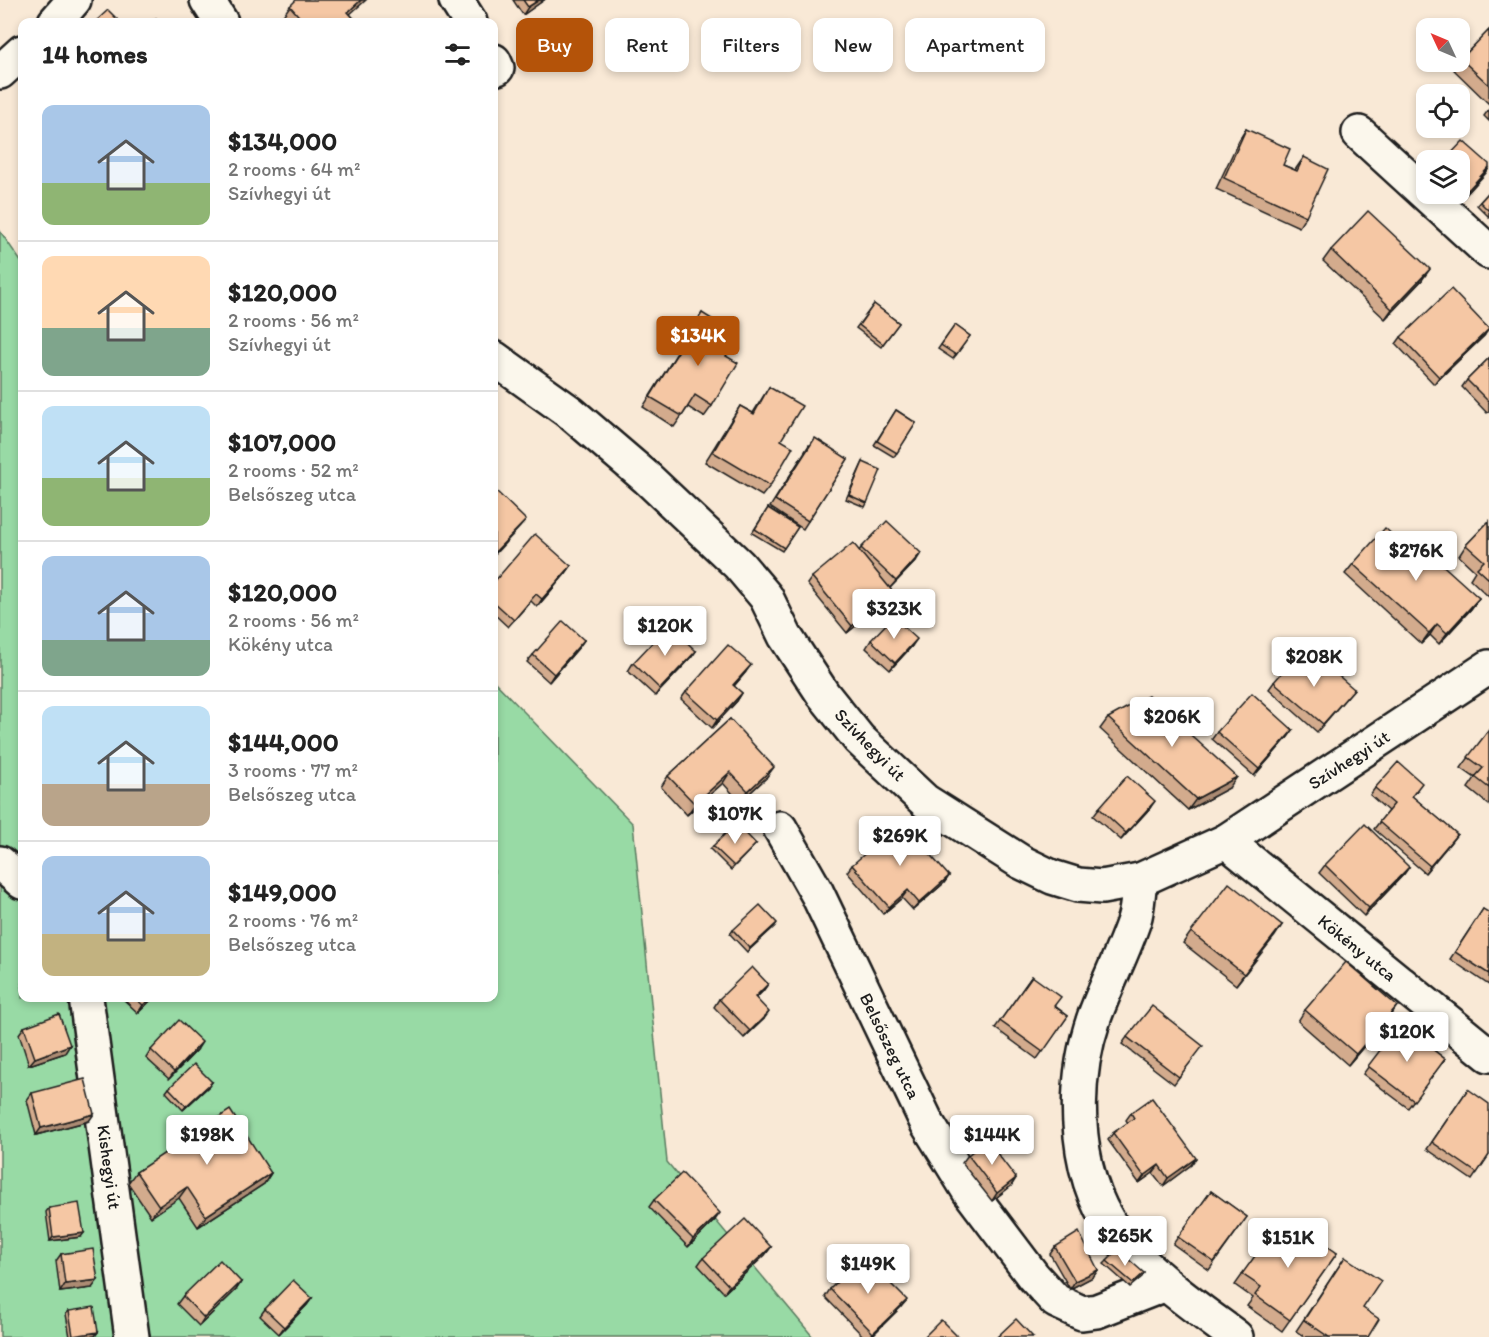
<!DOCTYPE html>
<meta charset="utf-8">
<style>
:root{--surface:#fff;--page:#f2f2f2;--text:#222;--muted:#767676;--line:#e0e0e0;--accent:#b45309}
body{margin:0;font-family:Itim,sans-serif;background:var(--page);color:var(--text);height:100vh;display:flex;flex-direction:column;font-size:22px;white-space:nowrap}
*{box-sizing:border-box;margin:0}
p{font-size:20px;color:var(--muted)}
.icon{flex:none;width:33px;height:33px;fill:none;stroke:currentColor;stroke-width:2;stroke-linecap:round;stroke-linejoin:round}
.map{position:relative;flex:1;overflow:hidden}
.panel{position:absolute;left:18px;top:18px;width:480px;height:984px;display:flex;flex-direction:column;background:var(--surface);border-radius:12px;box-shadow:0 3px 9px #0003}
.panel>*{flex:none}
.hud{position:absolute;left:516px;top:18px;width:570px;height:54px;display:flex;gap:12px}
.needle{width:39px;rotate:314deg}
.tools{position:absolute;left:1416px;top:18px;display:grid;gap:12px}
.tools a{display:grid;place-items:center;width:54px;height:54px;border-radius:12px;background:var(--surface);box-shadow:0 3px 9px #0003;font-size:30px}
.price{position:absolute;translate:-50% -51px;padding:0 14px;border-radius:6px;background:#fff;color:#222;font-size:20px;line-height:39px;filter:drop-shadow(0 2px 3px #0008)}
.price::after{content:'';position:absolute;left:50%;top:36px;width:18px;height:14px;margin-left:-9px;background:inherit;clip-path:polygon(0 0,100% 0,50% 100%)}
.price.current{background:var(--accent);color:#fff}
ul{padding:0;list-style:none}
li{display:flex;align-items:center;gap:18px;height:150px;padding:0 24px}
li+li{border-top:2px solid var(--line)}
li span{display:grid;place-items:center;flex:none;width:168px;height:120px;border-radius:12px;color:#555}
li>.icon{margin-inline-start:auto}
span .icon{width:72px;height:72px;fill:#fffc;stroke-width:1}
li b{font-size:26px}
h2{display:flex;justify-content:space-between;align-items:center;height:72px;padding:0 24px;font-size:26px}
.pill{padding:0 21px;border-radius:12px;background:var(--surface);box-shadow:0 3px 9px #0003;font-size:21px;line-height:54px}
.pill.current{background:var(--accent);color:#fff}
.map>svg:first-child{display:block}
</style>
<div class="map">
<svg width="1489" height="1337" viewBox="0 0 1489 1337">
<rect width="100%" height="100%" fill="#f9e9d6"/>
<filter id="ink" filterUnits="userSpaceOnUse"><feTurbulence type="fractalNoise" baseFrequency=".0167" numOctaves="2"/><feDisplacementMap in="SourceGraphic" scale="12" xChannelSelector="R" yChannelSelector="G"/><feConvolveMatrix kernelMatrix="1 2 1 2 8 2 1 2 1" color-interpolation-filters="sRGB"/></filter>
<g filter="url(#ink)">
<path fill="#98daa5" stroke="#5a7b60" stroke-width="1.5" d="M0 231 22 263V998H494V681L633 824 667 1162 813 1337H0Z"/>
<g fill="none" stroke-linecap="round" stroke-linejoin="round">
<g stroke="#1c1c1c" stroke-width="38">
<g id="minor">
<path d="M207 0 221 22"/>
<path d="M456 0 470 22"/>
<path d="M55 22 74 0"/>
<path d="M494 61 497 68"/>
<path d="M0 72 22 52"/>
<path d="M1359 133 1489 252"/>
<path d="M494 358 571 413 647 478 739 565 766 597 785 636 823 694 859 739 925 801 1021 862 1052 877 1078 885 1102 887 1140 880 1226 841 1489 667"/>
<path d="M780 828 817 893 927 1123 969 1191 1033 1276 1056 1301 1082 1313 1097 1311 1166 1284"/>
<path d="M1226 841 1489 1055"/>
<path d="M0 863 22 882"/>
<path d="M1140 880C1138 893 1138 908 1134 920 1123 953 1106 985 1094 1018 1070 1088 1073 1185 1124 1243 1156 1280 1197 1308 1236 1337"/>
<path d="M86 998 132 1337"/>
</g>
</g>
<use href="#minor" stroke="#fbf7ec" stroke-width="33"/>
</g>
<g fill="#d3ab8d" stroke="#1c1c1c" stroke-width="1.5">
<path d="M513 0H544L523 15Z"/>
<path d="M290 6 350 14 357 22H287L282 17Z"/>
<path d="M1489 30V104L1454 70 1461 59Z"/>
<path d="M1489 109V121L1484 116Z"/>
<path d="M1246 129 1283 165 1295 170 1304 157 1306 216 1299 227 1216 189 1239 140Z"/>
<path d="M1460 160 1489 168 1463 198 1458 194H1460Z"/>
<path d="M1489 192V217L1477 205Z"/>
<path d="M1331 250 1422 280 1385 319 1323 261Z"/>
<path d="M874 304 899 323 881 347 856 328Z"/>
<path d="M702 313 726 356 712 406 704 417 688 407 674 427 643 407Z"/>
<path d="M955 325 970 336 953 359 938 349Z"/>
<path d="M1484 336 1434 384 1396 344 1401 337Z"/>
<path d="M1489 358V411L1487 413 1462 387 1467 380Z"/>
<path d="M769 387 781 440 770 486 762 496 705 462 733 417 740 406 753 413Z"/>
<path d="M896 410 916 423 894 457 874 445Z"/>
<path d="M809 445 848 459 803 529 770 507Z"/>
<path d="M863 462 867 503 865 507 846 499 861 466Z"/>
<path d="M768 508 798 527 782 551 752 533Z"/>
<path d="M1489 521V597L1470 579 1475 571 1459 556 1466 545Z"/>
<path d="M861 548 916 561 890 588 888 600 847 633 807 584 812 577 859 551Z"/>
<path d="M1408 549 1479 598 1471 609 1439 644 1430 635 1421 644 1345 574 1353 564Z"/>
<path d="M571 566 566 573 537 607 531 601 508 627 494 614V582Z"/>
<path d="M584 640 579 647 549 682 527 662 533 655Z"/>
<path d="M871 640 912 646 890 670 866 648Z"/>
<path d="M696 651 691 658 655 696 628 671 633 663Z"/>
<path d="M745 673 734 686 742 693 737 701 712 728 681 699 686 692Z"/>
<path d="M1274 682 1354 689 1348 696 1317 732 1269 689Z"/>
<path d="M1108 718 1229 788 1188 810 1100 729Z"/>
<path d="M730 719 766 778 740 802 723 783 687 815 661 787 668 776Z"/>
<path d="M1293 730 1288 737 1254 776 1212 739 1217 732Z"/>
<path d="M1489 730V805L1468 788 1475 778 1461 768Z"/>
<path d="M1375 788 1417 791 1412 796 1457 834 1425 873 1374 829 1388 811 1370 795Z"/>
<path d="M1099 808H1150L1121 840 1093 816Z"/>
<path d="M756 844 731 870 710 849 713 846Z"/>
<path d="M852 865 949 876 944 883 913 910 902 898 883 914 847 872Z"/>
<path d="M1325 865 1409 867 1404 874 1364 916 1319 873Z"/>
<path d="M1483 909 1489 913V985L1450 959Z"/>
<path d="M1282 925 1236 985 1183 943 1191 932Z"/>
<path d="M774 927 747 952 730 934 733 930Z"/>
<path d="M1032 976 1055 1006 1068 1016 1037 1059 995 1028Z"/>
<path d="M768 984 763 991 756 998 764 1019 744 1038 714 1007 719 999Z"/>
<path d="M122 998H153L138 1013Z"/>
<path d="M1305 1010 1390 1016 1348 1065 1298 1021Z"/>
<path d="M1400 1024 1445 1059 1408 1108 1363 1074Z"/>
<path d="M24 1027 65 1053 29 1065 19 1034Z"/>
<path d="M1127 1037 1197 1053 1174 1084 1122 1044Z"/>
<path d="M151 1050H197L169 1079 146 1058Z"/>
<path d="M212 1082 209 1086 183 1110 166 1092 169 1088Z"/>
<path d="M1468 1089 1489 1155 1472 1180 1427 1149Z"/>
<path d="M32 1093 89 1121 36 1135 27 1100Z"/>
<path d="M1131 1113 1191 1165 1163 1186 1153 1173 1139 1183 1108 1140 1113 1133 1128 1123 1126 1120Z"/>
<path d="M968 1155 1016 1178 1011 1186 992 1201 962 1163Z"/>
<path d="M136 1172 271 1173 264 1184 198 1227 179 1198 151 1217 128 1183Z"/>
<path d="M1211 1191 1247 1217 1209 1270 1173 1244Z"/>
<path d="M654 1200 715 1220 688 1247 649 1207Z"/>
<path d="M49 1208 81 1237 50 1241 46 1212Z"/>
<path d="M1278 1224 1296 1237 1337 1253 1282 1331 1247 1306 1253 1298 1235 1285Z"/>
<path d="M771 1247 765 1255 724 1293 698 1265 703 1258Z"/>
<path d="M1055 1247 1098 1270 1093 1277 1070 1289 1050 1254Z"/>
<path d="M61 1254 92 1288 60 1292 56 1261Z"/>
<path d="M1345 1257 1363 1308 1368 1337H1305L1296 1331Z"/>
<path d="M1107 1261 1144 1273 1142 1277 1130 1287 1104 1264Z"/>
<path d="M241 1282 236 1290 199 1326 177 1304 183 1296Z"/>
<path d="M830 1289 901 1307 871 1337H864L825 1297Z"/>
<path d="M312 1298 307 1305 279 1334 260 1316 265 1309Z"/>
<path d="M69 1311 98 1332 95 1336 87 1337H70L66 1314Z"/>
</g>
<g fill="#ac8b73" stroke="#1c1c1c" stroke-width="1.5">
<path d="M361 0H366L341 22 348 12Z"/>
<path d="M539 0H544L523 15 528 7Z"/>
<path d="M1489 168 1486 173 1463 198 1468 190Z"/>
<path d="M1430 269 1422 280 1385 319 1392 309Z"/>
<path d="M1489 329 1484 336 1434 384 1439 377Z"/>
<path d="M526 520 520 527 494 555V553Z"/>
<path d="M921 553 916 561 890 588 896 581Z"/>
<path d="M571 566 566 573 537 607 542 599Z"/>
<path d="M893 592 888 600 847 633 852 626Z"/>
<path d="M1479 598 1471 609 1439 644 1447 633Z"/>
<path d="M1437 624 1430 635 1421 644 1429 633Z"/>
<path d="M917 639 912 646 890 670 895 663Z"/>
<path d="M584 640 579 647 549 682 554 674Z"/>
<path d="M696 651 691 658 655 696 660 689Z"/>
<path d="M751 665 745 673 728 693 733 685Z"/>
<path d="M742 693 737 701 712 728 717 720Z"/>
<path d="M1293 730 1288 737 1254 776 1259 769Z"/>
<path d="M774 767 766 778 740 802 748 791Z"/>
<path d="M730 772 723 783 687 815 695 804Z"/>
<path d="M1237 777 1229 788 1188 810 1196 799Z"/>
<path d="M1155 801 1150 808 1121 840 1126 833Z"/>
<path d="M1457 834 1451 842 1425 873 1430 866Z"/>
<path d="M1409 867 1404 874 1364 916 1369 908Z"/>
<path d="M949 876 944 883 913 910 919 903Z"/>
<path d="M908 890 902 898 883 914 889 907Z"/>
<path d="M777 923 774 927 747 952 750 948Z"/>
<path d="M1282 925 1275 936 1236 985 1244 974Z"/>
<path d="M768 984 763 991 750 1004 755 997Z"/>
<path d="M151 998H153L138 1013 143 1005Z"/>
<path d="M1397 1006 1390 1016 1348 1065 1356 1054Z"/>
<path d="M769 1012 764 1019 744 1038 750 1031Z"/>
<path d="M202 1042 197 1050 169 1079 174 1072Z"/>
<path d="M70 1045 65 1053 29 1065 35 1058Z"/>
<path d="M212 1082 209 1086 183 1110 186 1106Z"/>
<path d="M94 1114 89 1121 36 1135 41 1128Z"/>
<path d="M1196 1158 1191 1165 1163 1186 1168 1178Z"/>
<path d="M1159 1165 1153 1173 1139 1183 1144 1176Z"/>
<path d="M271 1173 264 1184 198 1227 206 1216Z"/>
<path d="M1016 1178 1011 1186 992 1201 997 1193Z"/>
<path d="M187 1187 179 1198 151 1217 159 1206Z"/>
<path d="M720 1213 715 1220 688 1247 693 1239Z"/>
<path d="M84 1233 81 1237 50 1241 53 1237Z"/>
<path d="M771 1247 765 1255 724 1293 729 1286Z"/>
<path d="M1098 1270 1093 1277 1070 1289 1075 1281Z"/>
<path d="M98 1280 92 1288 60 1292 65 1284Z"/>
<path d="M241 1282 236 1290 199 1326 204 1318Z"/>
<path d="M312 1298 307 1305 279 1334 284 1327Z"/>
<path d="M907 1300 901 1307 870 1337 873 1333Z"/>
<path d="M98 1332 95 1336 87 1337H72L73 1336Z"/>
</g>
<g fill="#f5c7a4" stroke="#1c1c1c" stroke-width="1.5">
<path d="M296 0H361L348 12 357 22H304L290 6Z"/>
<path d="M523 0H539L528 7Z"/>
<path d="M108 10 120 22H95Z"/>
<path d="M156 18 160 22H151Z"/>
<path d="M1489 30V85L1461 59Z"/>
<path d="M1246 129 1290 149 1283 165 1297 171 1304 157 1328 169 1306 216 1224 178Z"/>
<path d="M1463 141 1489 164V167L1468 190 1460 182V160H1445Z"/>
<path d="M1489 192V211L1480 202Z"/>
<path d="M1368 211 1430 269 1392 309 1331 250Z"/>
<path d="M1451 289 1489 329 1439 377 1401 337Z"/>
<path d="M874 304 899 323 883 344 859 325Z"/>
<path d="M702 313 739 336 726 356 738 363 712 406 695 395 682 416 650 397Z"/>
<path d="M955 325 970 336 956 355 941 345Z"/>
<path d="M1489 358V402L1467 380Z"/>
<path d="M769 387 802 406 781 440 793 447 770 486 713 452 740 406 754 414Z"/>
<path d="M896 410 916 423 897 453 877 441Z"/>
<path d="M815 438 848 459 808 521 775 500Z"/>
<path d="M863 462 881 470 867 503 849 495Z"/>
<path d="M495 490 526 520 494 553V491Z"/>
<path d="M768 508 798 527 784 548 755 529Z"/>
<path d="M887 521 921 553 896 581 861 548Z"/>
<path d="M1489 521V579L1477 568 1484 561 1466 545Z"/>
<path d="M1385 528 1408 549 1416 541 1479 598 1447 633 1437 624 1429 633 1353 564Z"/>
<path d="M535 534 571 566 542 599 536 594 514 620 494 602V582Z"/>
<path d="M853 543 893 592 852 626 812 577Z"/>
<path d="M893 617 917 639 895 663 871 640Z"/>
<path d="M563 621 584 640 554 674 533 655Z"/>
<path d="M669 625 696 651 660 689 633 663Z"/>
<path d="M728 645 751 665 733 685 742 693 717 720 686 692Z"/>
<path d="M1298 654 1321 674 1327 666 1354 689 1323 724 1274 682Z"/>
<path d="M1252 693 1293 730 1259 769 1217 732Z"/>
<path d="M1148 696 1237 777 1196 799 1108 718Z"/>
<path d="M730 719 774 767 748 791 730 772 695 804 668 776Z"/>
<path d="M1489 730V788L1475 777 1483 768 1468 757Z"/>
<path d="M1398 762 1422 783 1412 796 1457 834 1430 866 1379 822 1394 804 1375 788Z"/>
<path d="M1127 776 1155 801 1126 833 1099 808Z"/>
<path d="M901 822 949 876 919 903 908 890 889 907 852 865Z"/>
<path d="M736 823 756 844 734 866 713 846Z"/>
<path d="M1365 824 1409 867 1369 908 1325 865Z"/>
<path d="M1229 883 1282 925 1244 974 1191 932Z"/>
<path d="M760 905 777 923 750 948 733 930Z"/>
<path d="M1483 909 1489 913V974L1455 952Z"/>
<path d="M1346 962 1397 1006 1356 1054 1305 1010Z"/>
<path d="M752 967 768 984 755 997 769 1012 750 1031 719 999Z"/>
<path d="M1032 976 1061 997 1054 1006 1068 1016 1043 1052 1000 1021Z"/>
<path d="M135 998H151L143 1005Z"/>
<path d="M1152 1006 1203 1046 1179 1077 1127 1037Z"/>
<path d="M59 1014 70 1045 35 1058 24 1027Z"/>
<path d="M179 1020 202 1042 174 1072 151 1050Z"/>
<path d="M1400 1024 1445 1059 1414 1101 1368 1066Z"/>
<path d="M194 1064 212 1082 186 1106 169 1088Z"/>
<path d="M85 1079 94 1114 41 1128 32 1093Z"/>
<path d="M1468 1089 1489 1104V1155L1477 1173 1432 1142Z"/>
<path d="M1152 1098 1196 1158 1168 1178 1159 1165 1144 1176 1113 1133 1134 1118 1131 1113Z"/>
<path d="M230 1110 271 1173 206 1216 187 1187 159 1206 136 1172Z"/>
<path d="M987 1140 1016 1178 997 1193 968 1155Z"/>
<path d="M682 1173 720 1213 693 1239 654 1200Z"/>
<path d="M1211 1191 1247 1217 1214 1262 1178 1237Z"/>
<path d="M79 1203 84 1233 53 1237 49 1208Z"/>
<path d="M745 1219 771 1247 729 1286 703 1258Z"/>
<path d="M1278 1224 1296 1237 1302 1228 1337 1253 1290 1320 1255 1295 1261 1287 1242 1274Z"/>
<path d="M1079 1232 1098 1270 1075 1281 1055 1247Z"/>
<path d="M93 1249 98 1280 65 1284 61 1254Z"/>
<path d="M1118 1250 1144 1273 1133 1283 1107 1261Z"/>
<path d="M863 1256 907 1300 873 1333 830 1289Z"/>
<path d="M1345 1257 1381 1281 1363 1308 1379 1319 1368 1337H1329L1304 1320Z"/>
<path d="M220 1260 241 1282 204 1318 183 1296Z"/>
<path d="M293 1280 312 1298 284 1327 265 1309Z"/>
<path d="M94 1307 98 1332 73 1336 69 1311Z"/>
<path d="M1016 1319 1033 1337H997Z"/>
<path d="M941 1320 958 1337H924Z"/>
</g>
</g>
<g text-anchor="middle" stroke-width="4.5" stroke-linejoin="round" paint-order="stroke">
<g font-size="18" fill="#1c1c1c" stroke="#fbf7ec">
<text transform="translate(870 745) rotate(46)" y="6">Szívhegyi út</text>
<text transform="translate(1349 760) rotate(-33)" y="6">Szívhegyi út</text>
<text transform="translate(1357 948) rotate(39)" y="6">Kökény utca</text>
<text transform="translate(890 1046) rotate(64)" y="6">Belsőszeg utca</text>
<text transform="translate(109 1167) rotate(82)" y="6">Kishegyi út</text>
</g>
</g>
</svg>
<div class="tools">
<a><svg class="needle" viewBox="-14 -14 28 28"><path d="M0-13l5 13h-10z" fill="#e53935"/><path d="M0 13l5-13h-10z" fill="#767676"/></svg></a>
<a><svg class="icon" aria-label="locate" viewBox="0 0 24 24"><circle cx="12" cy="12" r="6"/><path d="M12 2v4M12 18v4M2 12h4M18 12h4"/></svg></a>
<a><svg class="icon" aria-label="layers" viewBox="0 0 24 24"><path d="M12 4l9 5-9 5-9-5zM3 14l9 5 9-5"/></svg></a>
</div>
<b class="price current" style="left:698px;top:367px">$134K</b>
<b class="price" style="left:1416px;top:582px">$276K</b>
<b class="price" style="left:894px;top:640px">$323K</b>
<b class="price" style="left:665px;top:657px">$120K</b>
<b class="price" style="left:1314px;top:688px">$208K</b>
<b class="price" style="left:1172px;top:748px">$206K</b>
<b class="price" style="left:735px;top:845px">$107K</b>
<b class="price" style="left:900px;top:867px">$269K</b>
<b class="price" style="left:1407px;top:1063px">$120K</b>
<b class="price" style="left:207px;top:1166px">$198K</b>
<b class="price" style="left:992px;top:1166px">$144K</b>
<b class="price" style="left:1125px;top:1267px">$265K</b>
<b class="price" style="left:1288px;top:1269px">$151K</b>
<b class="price" style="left:868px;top:1295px">$149K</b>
<div class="hud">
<a class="pill current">Buy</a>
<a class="pill">Rent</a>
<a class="pill">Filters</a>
<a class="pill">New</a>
<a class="pill">Apartment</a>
</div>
<section class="panel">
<h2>14 homes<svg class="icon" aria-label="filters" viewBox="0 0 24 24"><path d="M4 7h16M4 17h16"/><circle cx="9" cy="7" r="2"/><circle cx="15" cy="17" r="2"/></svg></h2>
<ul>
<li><span style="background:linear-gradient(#a9c7e8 65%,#8fb573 0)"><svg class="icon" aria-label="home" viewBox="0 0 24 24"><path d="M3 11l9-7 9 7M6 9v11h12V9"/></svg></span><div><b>$134,000</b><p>2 rooms · 64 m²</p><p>Szívhegyi út</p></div></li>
<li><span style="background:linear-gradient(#ffd9b3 60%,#7fa58c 0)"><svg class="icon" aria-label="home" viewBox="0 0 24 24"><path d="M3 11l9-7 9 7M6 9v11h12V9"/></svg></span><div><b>$120,000</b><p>2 rooms · 56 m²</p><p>Szívhegyi út</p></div></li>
<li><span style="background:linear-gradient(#bfe0f5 60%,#8fb573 0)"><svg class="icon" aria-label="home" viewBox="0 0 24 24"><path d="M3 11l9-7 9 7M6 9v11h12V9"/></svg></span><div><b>$107,000</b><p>2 rooms · 52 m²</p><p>Belsőszeg utca</p></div></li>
<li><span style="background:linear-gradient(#a9c7e8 70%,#7fa58c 0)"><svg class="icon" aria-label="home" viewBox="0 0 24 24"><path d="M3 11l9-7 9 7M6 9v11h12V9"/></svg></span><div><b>$120,000</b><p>2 rooms · 56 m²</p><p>Kökény utca</p></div></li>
<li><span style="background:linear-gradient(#bfe0f5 65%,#b9a48a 0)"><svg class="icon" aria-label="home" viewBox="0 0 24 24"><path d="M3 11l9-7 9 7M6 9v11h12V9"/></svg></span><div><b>$144,000</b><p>3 rooms · 77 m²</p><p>Belsőszeg utca</p></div></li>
<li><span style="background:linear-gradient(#a9c7e8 65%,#c2b280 0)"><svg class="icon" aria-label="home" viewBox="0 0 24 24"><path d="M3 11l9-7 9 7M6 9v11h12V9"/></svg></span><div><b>$149,000</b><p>2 rooms · 76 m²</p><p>Belsőszeg utca</p></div></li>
</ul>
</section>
</div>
